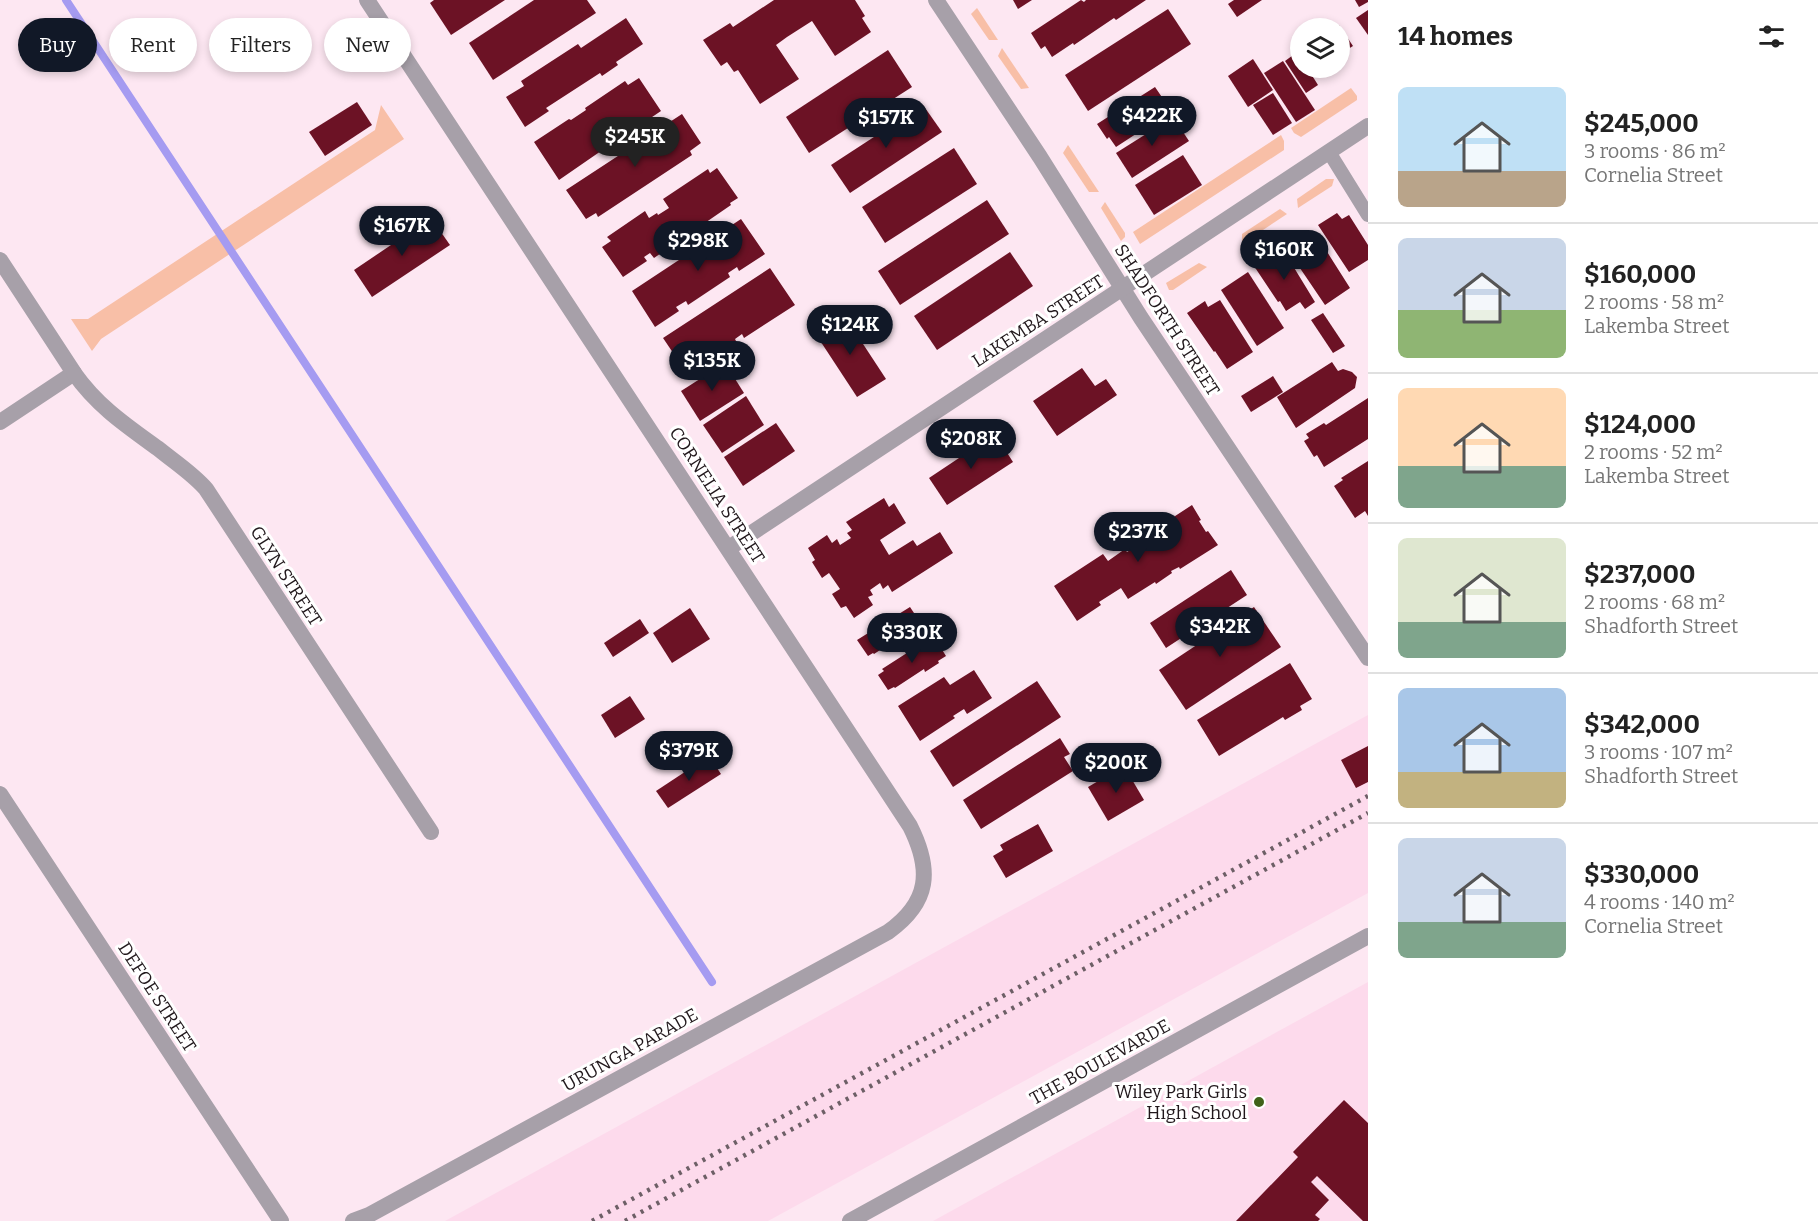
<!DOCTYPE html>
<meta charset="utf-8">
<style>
:root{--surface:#fff;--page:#f2f2f2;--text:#222;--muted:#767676;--line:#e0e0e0;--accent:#111827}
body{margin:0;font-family:Bitter,serif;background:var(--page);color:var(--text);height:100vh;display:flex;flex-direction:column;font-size:22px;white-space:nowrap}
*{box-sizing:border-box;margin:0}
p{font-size:20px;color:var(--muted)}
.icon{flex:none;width:33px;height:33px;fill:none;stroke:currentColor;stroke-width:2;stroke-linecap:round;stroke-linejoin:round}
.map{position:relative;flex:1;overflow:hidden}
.sheet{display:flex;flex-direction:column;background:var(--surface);width:450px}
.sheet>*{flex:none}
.banner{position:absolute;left:18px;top:18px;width:570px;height:54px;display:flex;gap:12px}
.controls{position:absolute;left:1290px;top:18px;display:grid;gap:12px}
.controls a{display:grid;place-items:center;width:60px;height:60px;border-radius:50%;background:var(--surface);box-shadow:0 3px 9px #0003;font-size:30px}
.price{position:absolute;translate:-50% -51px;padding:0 14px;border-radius:21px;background:var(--accent);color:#fff;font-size:20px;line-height:39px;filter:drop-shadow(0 2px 3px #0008)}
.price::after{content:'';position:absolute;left:50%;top:36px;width:18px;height:14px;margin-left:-9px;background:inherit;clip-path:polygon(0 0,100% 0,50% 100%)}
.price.current{background:#222;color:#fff}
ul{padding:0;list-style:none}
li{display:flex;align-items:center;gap:18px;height:150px;padding:0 30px}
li+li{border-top:2px solid var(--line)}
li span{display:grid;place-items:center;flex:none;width:168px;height:120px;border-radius:9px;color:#555}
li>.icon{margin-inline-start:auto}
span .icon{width:72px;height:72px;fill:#fffc;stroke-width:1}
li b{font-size:26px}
h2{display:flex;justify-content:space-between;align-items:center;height:72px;padding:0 30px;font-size:26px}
.tag{padding:0 21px;border-radius:27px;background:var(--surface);box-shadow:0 3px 9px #0003;font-size:21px;line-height:54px}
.tag.current{background:var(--accent);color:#fff}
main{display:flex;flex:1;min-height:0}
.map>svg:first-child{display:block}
</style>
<main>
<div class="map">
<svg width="1368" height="1221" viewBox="0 0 1368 1221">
<rect width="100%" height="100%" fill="#fde7f2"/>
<g fill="#fddaec">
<path d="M1368 715V893L768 1221H445Z"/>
<path d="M1368 982V1221H933Z"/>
</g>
<g fill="#f8bfa7">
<path d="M977 8 998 40H989L971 14Z"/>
<path d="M1002 48 1029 88 1021 89 998 56Z"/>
<path d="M1351 88 1357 96V100L1301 137 1294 133 1291 128Z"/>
<path d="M381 105 404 139 101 339 92 351 71 319H88L375 130Z"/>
<path d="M1281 135 1284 141V150L1140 244 1133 232Z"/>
<path d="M1068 145 1099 192H1089L1063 153Z"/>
<path d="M1326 179H1334L1332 186 1298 208 1297 199Z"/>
<path d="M1105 202 1125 233V237L1121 241 1101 208Z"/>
<path d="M1280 209 1287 214 1242 244V234Z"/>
<path d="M1199 263 1207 267 1173 290H1169L1166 283Z"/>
</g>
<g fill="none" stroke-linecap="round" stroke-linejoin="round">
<path stroke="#a59bf1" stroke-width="8" d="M66 0 712 982"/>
</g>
<g fill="#6c1225">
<path d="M434 0H505L451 35 430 3Z"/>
<path d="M534 0H587L596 13 493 80 469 43Z"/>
<path d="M774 0H855L865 16 862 18 871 32 835 56 812 21 787 37 776 45 799 79 760 104 738 70 734 72 727 62 721 66 703 40 730 23 733 27Z"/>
<path d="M1013 0H1032L1018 9Z"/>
<path d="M1081 0 1084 2 1086 0H1146L1116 20 1114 18 1074 45 1073 43 1052 57 1045 46 1041 49 1031 33Z"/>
<path d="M1234 0H1262L1237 17 1228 4Z"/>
<path d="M1355 0H1368V2L1359 7Z"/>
<path d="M1168 9 1191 44 1088 111 1065 75Z"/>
<path d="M1368 10V35L1356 18Z"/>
<path d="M626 18 643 44 616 62 618 65 602 76 600 73 546 108 549 111 525 127 506 97 524 86 521 81 578 44 581 48Z"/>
<path d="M1339 25 1353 46 1340 54V28H1335Z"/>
<path d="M888 50 912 87 809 153 786 117Z"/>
<path d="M1300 50V68H1329L1313 77 1318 85 1306 93 1285 61Z"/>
<path d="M1253 59 1273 90 1248 107 1228 76Z"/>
<path d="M1283 61 1315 110 1296 122 1264 73Z"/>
<path d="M639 78 661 111 609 146 608 144 600 150 601 151 559 180 534 142 569 119 571 120 586 110 585 108 625 81 628 85Z"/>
<path d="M1155 87 1170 109 1164 113 1165 115 1116 147 1109 137 1107 139 1097 124Z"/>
<path d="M1273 93 1292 123 1273 135 1253 105Z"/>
<path d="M357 102 372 125 325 156 309 132Z"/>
<path d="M923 105 942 132 850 193 831 165Z"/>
<path d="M682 114 701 143 690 151 692 155 598 217 596 213 586 219 566 190Z"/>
<path d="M1173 117 1189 141 1132 178 1116 153Z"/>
<path d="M954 148 977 184 885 243 862 207Z"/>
<path d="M1183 155 1202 185 1154 215 1135 185Z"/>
<path d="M717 168 738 198 730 203 731 205 654 258 650 253 644 257 647 261 623 277 602 247 611 241 607 237 645 211 649 218 657 213 658 215 669 208 663 199 708 169 710 173Z"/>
<path d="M987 200 1009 234 900 305 878 271Z"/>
<path d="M1337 213 1342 219 1349 215 1368 245V260L1349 272 1318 225Z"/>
<path d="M431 218 450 245 372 297 354 270Z"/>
<path d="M741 219 765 254 739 271 737 267 728 273 730 277 688 305 686 301 676 307 679 311 655 327 632 291Z"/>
<path d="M1301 236 1306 243 1317 236 1350 288 1325 305 1285 246Z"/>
<path d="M1282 248 1315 302 1305 309 1300 302 1286 311 1280 301 1278 302 1254 266Z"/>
<path d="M1010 252 1033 286 937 350 914 316Z"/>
<path d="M770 268 795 305 744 338 742 334 735 339 737 343 688 375 663 338Z"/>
<path d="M1248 272 1284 328 1257 346 1221 290Z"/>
<path d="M1220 300 1253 352 1227 369 1215 351 1214 352 1187 313 1205 301 1208 307Z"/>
<path d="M1323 313 1345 346 1333 353 1311 320Z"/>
<path d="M844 315 886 379 857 397 815 333Z"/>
<path d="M1332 362 1338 371 1343 369 1352 372 1357 377 1355 388 1296 428 1277 397Z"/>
<path d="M725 363 744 393 700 421 681 391Z"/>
<path d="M1082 368 1095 386 1106 379 1117 395 1057 436 1033 401Z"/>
<path d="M1273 376 1283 392 1251 412 1241 396Z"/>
<path d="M746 396 764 425 722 453 703 425Z"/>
<path d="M1368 398V439L1324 467 1317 455 1314 457 1304 441 1309 438 1306 434 1324 423 1326 425Z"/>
<path d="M776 423 795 451 743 486 724 457Z"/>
<path d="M995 434 1013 462 947 505 929 478Z"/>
<path d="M1368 461V516L1365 511 1355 518 1334 486 1343 480 1341 478Z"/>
<path d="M884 498 889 507 894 503 906 523 880 540 889 555 913 540 917 546 940 532 953 553 892 592 888 585 883 589 880 583 870 590 873 595 868 597 873 605 854 618 846 606 841 608 832 594 840 589 829 573 822 578 812 562 815 560 808 548 827 535 832 543 837 539 840 545 851 538 847 533 852 530 846 522Z"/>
<path d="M1192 505 1201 520 1199 521 1206 532 1208 531 1218 545 1180 569 1179 567 1171 571 1172 573 1156 584 1155 582 1128 599 1121 588 1099 602 1101 605 1077 621 1054 586 1103 554 1108 561 1125 549 1127 552 1147 540 1141 531 1166 515 1169 520Z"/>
<path d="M1231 570 1247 595 1166 648 1150 623Z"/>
<path d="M910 607 916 616 920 613 926 622 904 637 903 635 874 654 873 653 868 656 857 640Z"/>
<path d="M1254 607 1281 647 1186 710 1159 670Z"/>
<path d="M690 608 710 639 672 663 653 633Z"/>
<path d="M640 619 649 633 613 657 604 643Z"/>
<path d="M934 637 946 656 938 661 939 663 925 672 924 669 895 688 894 687 888 690 878 675 884 671 882 669 924 642 925 643Z"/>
<path d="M1290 663 1312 699 1300 706 1302 710 1285 720 1283 717 1219 756 1197 720Z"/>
<path d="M974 670 992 698 967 714 964 709 953 716 955 718 920 741 898 706 944 677 950 685Z"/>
<path d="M1037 681 1061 717 953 787 930 751Z"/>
<path d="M630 696 645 719 615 738 601 715Z"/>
<path d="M1060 738 1070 754 1064 757 1073 771 981 829 963 800Z"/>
<path d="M1368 746V782L1356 788 1341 760Z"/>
<path d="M709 756 721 774 668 808 656 791Z"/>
<path d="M1124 766 1144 800 1108 821 1088 787Z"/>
<path d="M1038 824 1053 851 1006 878 993 856 1003 850 1000 845Z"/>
<path d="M1344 1100 1368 1123V1221H1363L1317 1176 1311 1182 1329 1200 1315 1215 1320 1219 1318 1221H1236L1298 1157 1293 1152Z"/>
</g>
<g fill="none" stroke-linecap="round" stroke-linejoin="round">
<path stroke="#a7a0a9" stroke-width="14" d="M1329 152 1368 215"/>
<g stroke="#a7a0a9" stroke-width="16">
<path d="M936 0 1040 157 1141 318 1368 658"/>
<path d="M0 260 74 373 0 422"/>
<path d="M74 373C98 407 127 426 160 450 176 463 193 474 206 489L431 832"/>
<path d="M729 548 1368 126"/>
<path d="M0 794 281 1221"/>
<path d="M353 1221 369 1215 888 932C930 902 932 870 910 826L367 0"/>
</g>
<path stroke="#a7a0a9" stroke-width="16" d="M850 1221 1368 936"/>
<g stroke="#6d5f66" stroke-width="4.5" stroke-dasharray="3 6" stroke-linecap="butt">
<path d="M592 1221 1368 796"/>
<path d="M625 1221 1368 813"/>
</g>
</g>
<circle fill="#406219" stroke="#fff" stroke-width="2" cx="1259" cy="1102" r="6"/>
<g text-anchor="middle" stroke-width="6" stroke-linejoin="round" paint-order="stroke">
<g font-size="18" fill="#20171b" stroke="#fff">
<text transform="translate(1167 320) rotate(57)" y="6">SHADFORTH STREET</text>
<text transform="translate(1038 321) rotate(-33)" y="6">LAKEMBA STREET</text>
<text transform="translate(717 495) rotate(57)" y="6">CORNELIA STREET</text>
<text transform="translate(286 576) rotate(57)" y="6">GLYN STREET</text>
<text transform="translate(157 997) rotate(57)" y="6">DEFOE STREET</text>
<text transform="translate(630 1050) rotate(-29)" y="6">URUNGA PARADE</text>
<text transform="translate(1100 1062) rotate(-29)" y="6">THE BOULEVARDE</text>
</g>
<g font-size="18" fill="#20171b" stroke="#fff" text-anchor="end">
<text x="1247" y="1098">Wiley Park Girls<tspan x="1247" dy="21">High School</tspan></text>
</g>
</g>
</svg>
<div class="controls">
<a><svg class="icon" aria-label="layers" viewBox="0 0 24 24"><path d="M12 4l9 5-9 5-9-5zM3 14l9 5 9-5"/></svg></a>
</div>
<b class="price" style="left:1152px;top:147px">$422K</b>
<b class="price" style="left:886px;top:149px">$157K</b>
<b class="price current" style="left:635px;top:168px">$245K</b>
<b class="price" style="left:402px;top:257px">$167K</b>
<b class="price" style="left:698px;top:272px">$298K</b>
<b class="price" style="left:1284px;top:281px">$160K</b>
<b class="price" style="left:850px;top:356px">$124K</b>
<b class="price" style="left:712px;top:392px">$135K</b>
<b class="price" style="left:971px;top:470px">$208K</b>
<b class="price" style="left:1138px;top:563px">$237K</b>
<b class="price" style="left:1220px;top:658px">$342K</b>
<b class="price" style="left:912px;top:664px">$330K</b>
<b class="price" style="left:689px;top:782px">$379K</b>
<b class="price" style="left:1116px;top:794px">$200K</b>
<div class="banner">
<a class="tag current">Buy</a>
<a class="tag">Rent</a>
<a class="tag">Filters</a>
<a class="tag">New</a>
</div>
</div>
<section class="sheet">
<h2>14 homes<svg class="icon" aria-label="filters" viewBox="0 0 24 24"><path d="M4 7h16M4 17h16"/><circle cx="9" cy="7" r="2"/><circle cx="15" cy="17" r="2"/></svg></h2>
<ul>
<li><span style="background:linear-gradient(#bfe0f5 70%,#b9a48a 0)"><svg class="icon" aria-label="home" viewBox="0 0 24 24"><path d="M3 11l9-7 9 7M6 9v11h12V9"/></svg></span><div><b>$245,000</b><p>3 rooms · 86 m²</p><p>Cornelia Street</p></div></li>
<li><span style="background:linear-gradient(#c9d6e8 60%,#8fb573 0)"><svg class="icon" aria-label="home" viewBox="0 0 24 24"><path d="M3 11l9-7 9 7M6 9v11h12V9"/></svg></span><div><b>$160,000</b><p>2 rooms · 58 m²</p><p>Lakemba Street</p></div></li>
<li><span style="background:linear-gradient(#ffd9b3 65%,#7fa58c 0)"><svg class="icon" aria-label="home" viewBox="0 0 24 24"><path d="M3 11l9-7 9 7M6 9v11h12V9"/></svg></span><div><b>$124,000</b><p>2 rooms · 52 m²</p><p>Lakemba Street</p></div></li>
<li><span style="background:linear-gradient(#dfe7d0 70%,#7fa58c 0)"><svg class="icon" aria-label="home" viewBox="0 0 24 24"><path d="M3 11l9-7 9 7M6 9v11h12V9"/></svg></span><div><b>$237,000</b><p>2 rooms · 68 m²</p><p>Shadforth Street</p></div></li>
<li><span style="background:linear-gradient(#a9c7e8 70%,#c2b280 0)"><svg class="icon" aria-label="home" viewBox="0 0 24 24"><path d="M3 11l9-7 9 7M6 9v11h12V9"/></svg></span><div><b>$342,000</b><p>3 rooms · 107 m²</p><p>Shadforth Street</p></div></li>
<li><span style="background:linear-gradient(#c9d6e8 70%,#7fa58c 0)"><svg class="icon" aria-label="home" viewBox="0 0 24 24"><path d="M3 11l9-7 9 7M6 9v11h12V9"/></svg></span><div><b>$330,000</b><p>4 rooms · 140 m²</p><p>Cornelia Street</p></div></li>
</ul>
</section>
</main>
